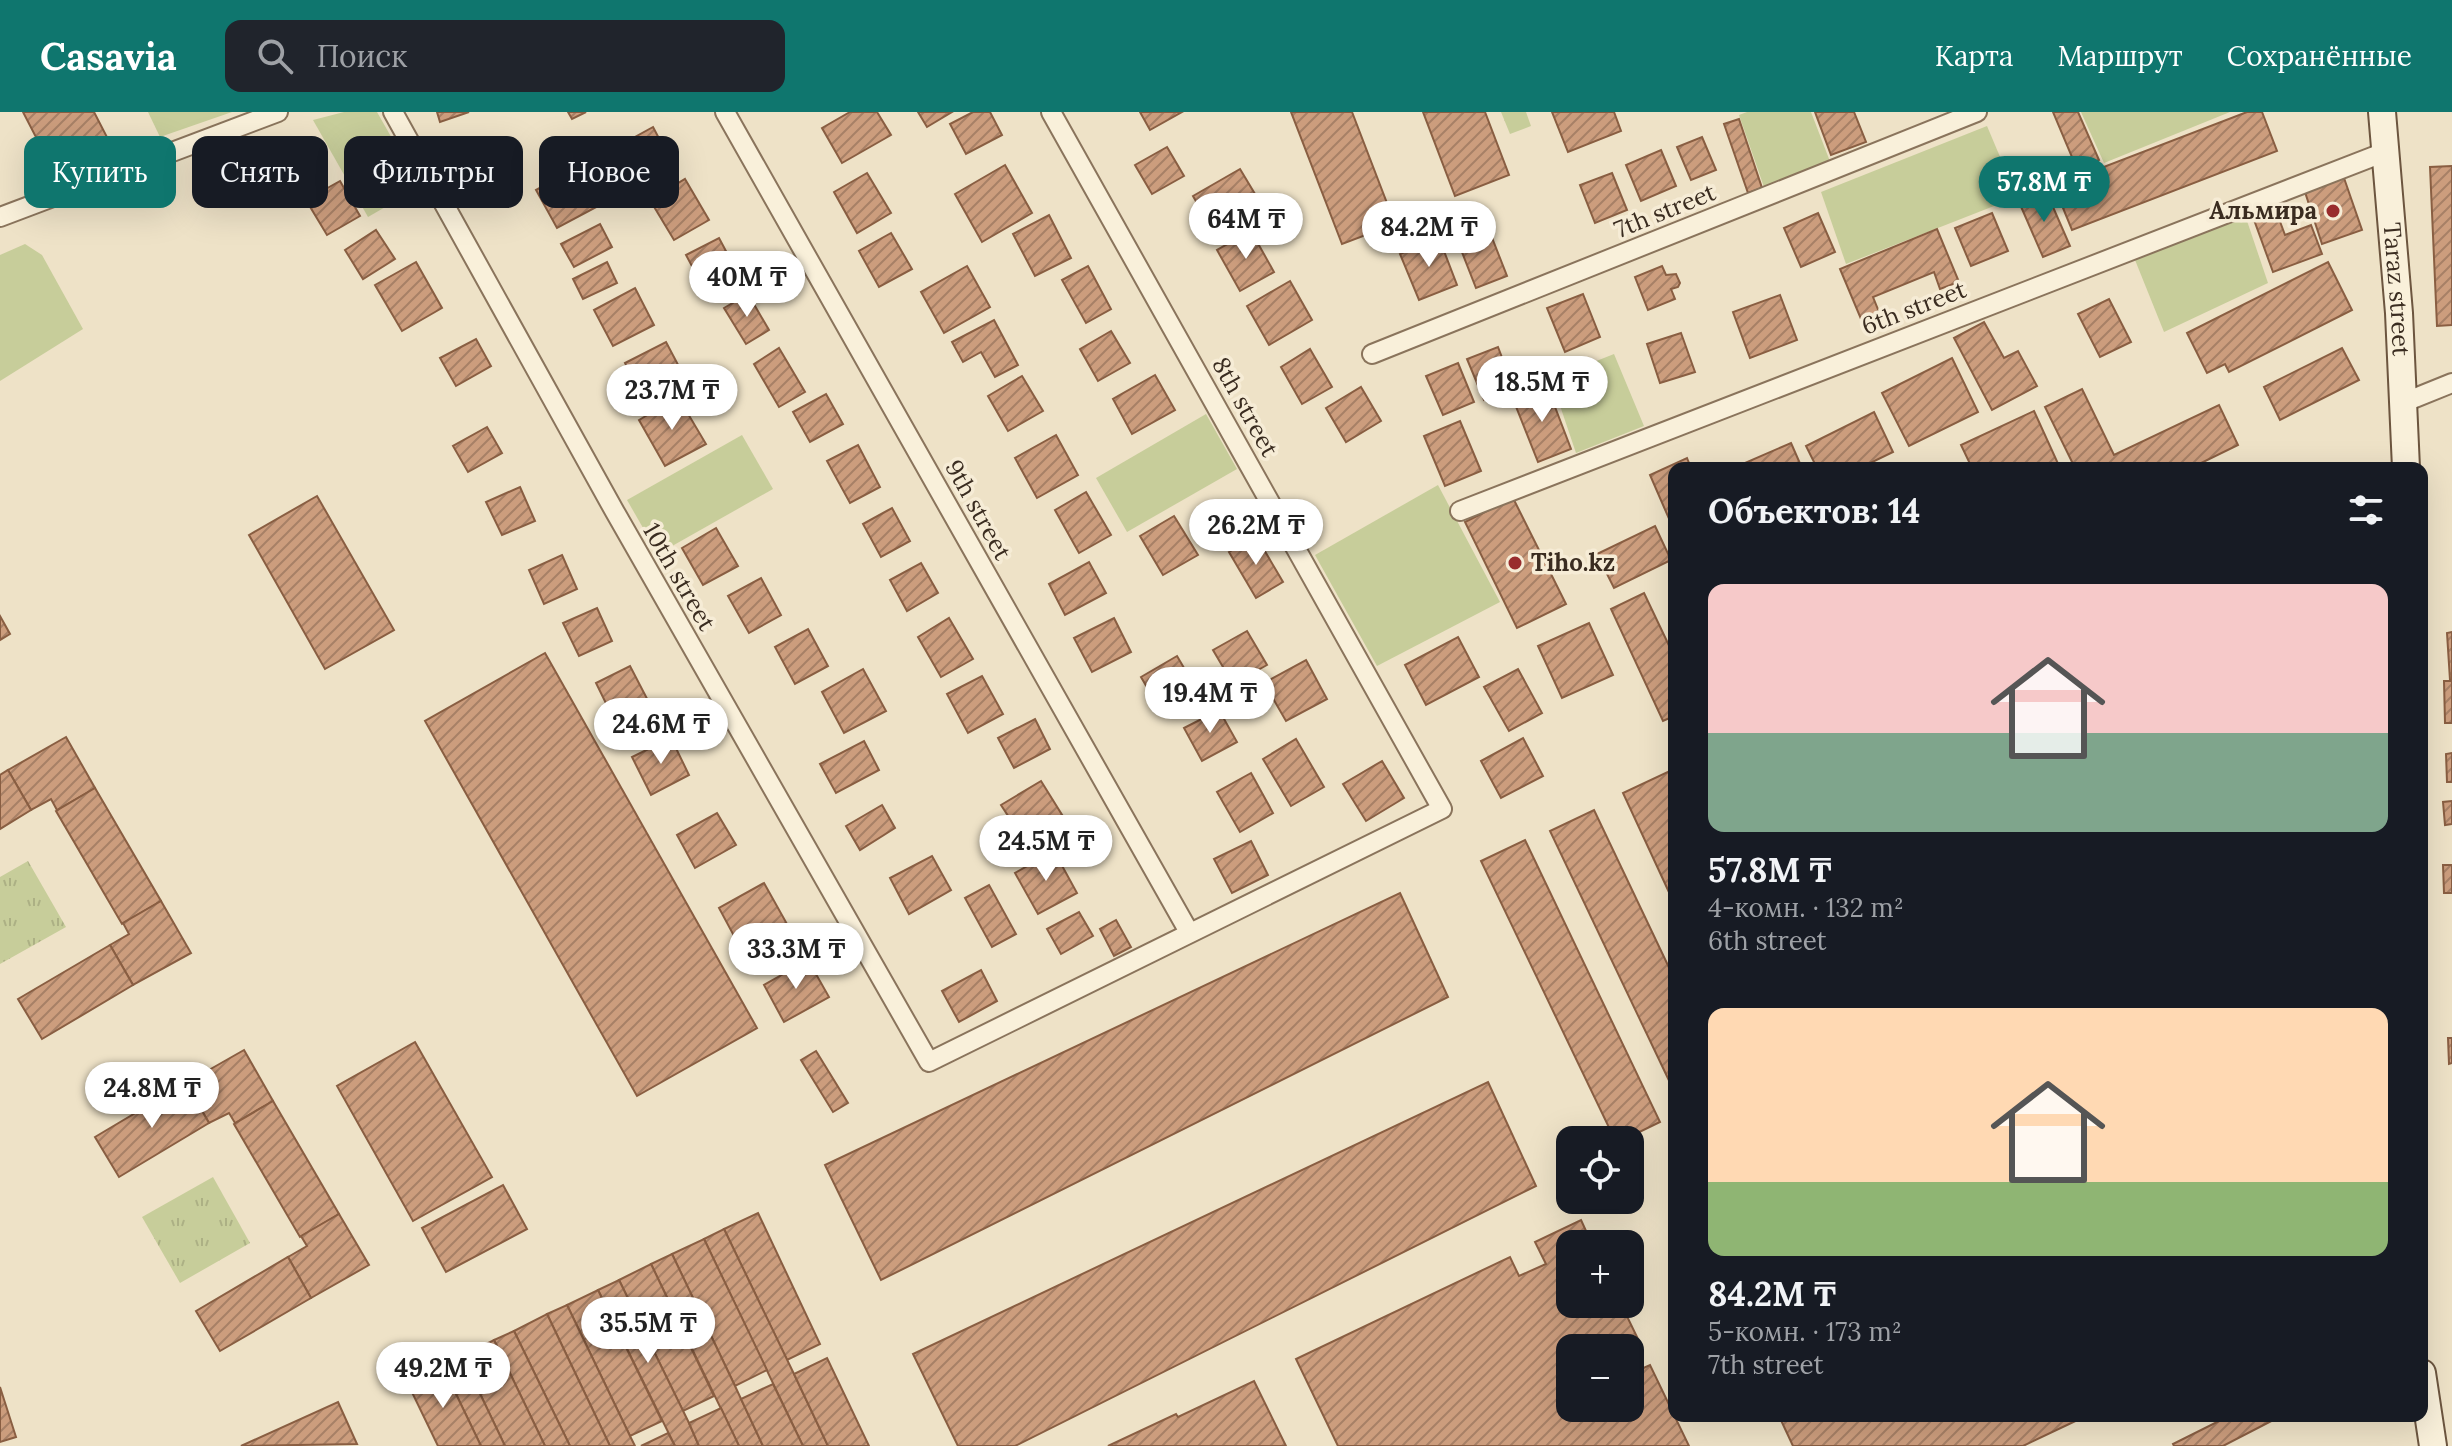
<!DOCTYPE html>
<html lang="ru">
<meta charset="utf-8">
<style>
:root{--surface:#171b24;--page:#20242c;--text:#f1f3f6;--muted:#9ea1a6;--accent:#0f766e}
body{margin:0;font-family:Lora,serif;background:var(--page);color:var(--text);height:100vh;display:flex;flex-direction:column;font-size:30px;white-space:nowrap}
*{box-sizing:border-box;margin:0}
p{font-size:26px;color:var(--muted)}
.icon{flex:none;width:44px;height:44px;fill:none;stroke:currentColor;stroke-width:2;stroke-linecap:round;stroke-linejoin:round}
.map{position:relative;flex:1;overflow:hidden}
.sheet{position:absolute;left:1668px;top:350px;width:760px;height:960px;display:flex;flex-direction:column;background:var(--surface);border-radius:16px;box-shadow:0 8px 32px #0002}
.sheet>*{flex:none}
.top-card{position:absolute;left:24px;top:24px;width:760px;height:72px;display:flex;gap:16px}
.fabs{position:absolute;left:1556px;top:1014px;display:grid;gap:16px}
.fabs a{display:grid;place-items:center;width:88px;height:88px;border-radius:16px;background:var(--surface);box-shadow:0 8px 32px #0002;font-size:40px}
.price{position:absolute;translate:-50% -68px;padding:0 18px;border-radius:28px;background:#fff;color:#222;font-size:26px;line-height:52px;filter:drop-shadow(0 2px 4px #0008)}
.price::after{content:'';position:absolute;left:50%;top:48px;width:24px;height:18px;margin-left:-12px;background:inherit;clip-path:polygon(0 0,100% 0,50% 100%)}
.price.active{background:var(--accent);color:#fff}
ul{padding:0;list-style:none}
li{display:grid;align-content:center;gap:16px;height:424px;padding:0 40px}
li span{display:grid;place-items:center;height:248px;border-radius:16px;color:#555}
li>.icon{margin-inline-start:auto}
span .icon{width:144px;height:144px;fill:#fffc;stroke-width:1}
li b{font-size:34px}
h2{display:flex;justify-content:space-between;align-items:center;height:96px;padding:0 40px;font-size:34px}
.tag{padding:0 28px;border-radius:16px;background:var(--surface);box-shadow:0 8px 32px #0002;font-size:28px;line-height:72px}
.tag.active{background:var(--accent);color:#fff}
header{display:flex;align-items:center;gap:48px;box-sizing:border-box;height:112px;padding:0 40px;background:var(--accent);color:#fff}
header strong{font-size:38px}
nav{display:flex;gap:44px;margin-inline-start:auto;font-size:28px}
.search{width:560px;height:72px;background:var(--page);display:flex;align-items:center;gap:20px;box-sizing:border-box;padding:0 28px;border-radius:16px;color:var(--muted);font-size:30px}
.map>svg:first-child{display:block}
</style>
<header>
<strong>Casavia</strong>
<div class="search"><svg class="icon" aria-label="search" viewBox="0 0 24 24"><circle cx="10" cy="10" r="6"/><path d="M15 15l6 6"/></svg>Поиск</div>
<nav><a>Карта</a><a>Маршрут</a><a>Сохранённые</a></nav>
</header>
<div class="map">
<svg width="2452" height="1334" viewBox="0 0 2452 1334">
<defs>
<pattern id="park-tufts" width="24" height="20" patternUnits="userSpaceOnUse" patternTransform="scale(2)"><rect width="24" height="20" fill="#c7cd9a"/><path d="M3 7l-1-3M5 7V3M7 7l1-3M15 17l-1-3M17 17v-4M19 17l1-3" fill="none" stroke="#acb084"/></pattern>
<pattern id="building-hatch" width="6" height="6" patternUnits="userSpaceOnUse" patternTransform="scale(2)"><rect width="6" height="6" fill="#cc9d7d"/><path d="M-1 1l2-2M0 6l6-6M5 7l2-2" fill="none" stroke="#a78066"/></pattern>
</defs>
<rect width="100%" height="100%" fill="#eee2c7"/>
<g fill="#c7cd9a">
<path d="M148 0H232L160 25Z"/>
<path d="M344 0H377L418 72 413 79 368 105 313 8Z"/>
<path d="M1747 0H1811L1831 52 1765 78 1739 3Z"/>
<path d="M2081 0H2230L2104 51Z"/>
<path d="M1987 14 2017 85 1846 152 1821 80Z"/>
<path d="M2244 100 2268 171 2164 220 2133 143Z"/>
<path d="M25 132 42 143 83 217 0 269V143Z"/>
<path d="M1614 242 1644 314 1576 341 1551 267Z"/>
<path d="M1206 302 1237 357 1127 420 1096 366Z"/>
<path d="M742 323 773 377 658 442 627 388Z"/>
<path d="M1438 373 1500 490 1377 554 1315 443Z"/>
</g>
<g fill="url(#park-tufts)">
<path d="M1501 0H1526L1531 14 1510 22Z"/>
<path d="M28 749 66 815 0 852V765Z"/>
<path d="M213 1065 250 1131 180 1171 142 1105Z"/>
</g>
<g fill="url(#building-hatch)" stroke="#895e42" stroke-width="2">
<path d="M23 0H94L110 31 54 60Z"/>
<path d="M437 0H469L440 10Z"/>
<path d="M568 0H586L572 7Z"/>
<path d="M850 0H877L891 23 842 51 822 16Z"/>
<path d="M918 0H952L927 15Z"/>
<path d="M973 0H990L1002 23 966 42 950 12Z"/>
<path d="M1140 0H1182L1150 18Z"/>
<path d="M1291 0H1352L1395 112 1342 132Z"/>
<path d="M1423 0H1485L1509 63 1455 84Z"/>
<path d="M1552 0H1614L1621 19 1568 40Z"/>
<path d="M1815 0H1854L1866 30 1831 43Z"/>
<path d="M2053 0H2078L2099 48 2077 57Z"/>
<path d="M2247 0H2262L2277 39 2072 118 2054 74Z"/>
<path d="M1739 7 1762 76 1748 81 1724 12Z"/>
<path d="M653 15 674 55 639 74 617 35Z"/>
<path d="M1702 25 1716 58 1691 68 1677 35Z"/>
<path d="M494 32 513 70 474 89 456 51Z"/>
<path d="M1167 35 1184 64 1152 82 1135 53Z"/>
<path d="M1661 38 1676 74 1641 89 1626 53Z"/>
<path d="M1005 53 1032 101 982 130 955 82Z"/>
<path d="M580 54 600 93 557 116 536 78Z"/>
<path d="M2452 54V213L2437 214 2430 55Z"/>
<path d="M1240 57 1261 92 1213 119 1193 84Z"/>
<path d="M867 61 891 101 857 121 834 80Z"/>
<path d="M1612 61 1627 98 1595 111 1580 73Z"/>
<path d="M2344 66 2362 118 2322 132 2305 80Z"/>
<path d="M685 67 709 108 674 128 650 88Z"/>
<path d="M340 69 360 104 327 123 306 88Z"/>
<path d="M2046 79 2070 134 2043 145 2019 90Z"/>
<path d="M2275 96 2285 123 2311 113 2322 142 2273 160 2253 105Z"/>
<path d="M1818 101 1835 140 1801 155 1784 116Z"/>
<path d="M1992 101 2008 139 1971 154 1955 116Z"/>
<path d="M1049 103 1071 146 1035 164 1013 122Z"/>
<path d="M600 112 612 135 574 155 561 132Z"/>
<path d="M1937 117 1959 170 1940 177 1934 160 1873 185 1879 200 1861 207 1840 157Z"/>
<path d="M376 118 395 147 363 167 345 138Z"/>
<path d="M1489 118 1507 164 1476 176 1458 130Z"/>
<path d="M1251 119 1274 160 1240 179 1217 138Z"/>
<path d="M891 121 912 157 879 175 859 139Z"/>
<path d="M719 126 735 156 702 173 686 143Z"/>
<path d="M1439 126 1457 173 1419 188 1400 142Z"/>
<path d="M416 150 442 196 402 219 375 173Z"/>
<path d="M607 150 617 171 583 187 573 167Z"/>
<path d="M2328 150 2352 198 2229 260 2225 252 2207 261 2187 221Z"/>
<path d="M967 154 990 195 944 221 921 180Z"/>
<path d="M1088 154 1111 197 1086 211 1062 168Z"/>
<path d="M1662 154 1666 163 1676 162 1680 171 1678 175 1671 177 1675 187 1648 198 1635 165Z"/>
<path d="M1290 169 1312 208 1269 233 1247 194Z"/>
<path d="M635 176 654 213 613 234 594 198Z"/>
<path d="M748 182 769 218 746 232 724 196Z"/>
<path d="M1583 182 1600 225 1565 240 1547 196Z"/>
<path d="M1780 183 1797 228 1750 246 1733 200Z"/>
<path d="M2109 187 2131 230 2100 245 2078 202Z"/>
<path d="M994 208 1018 253 995 265 981 240 963 250 952 230Z"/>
<path d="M1984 210 2004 246 2018 239 2037 274 1992 298 1954 226Z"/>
<path d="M1111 219 1130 251 1098 269 1080 237Z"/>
<path d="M1681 221 1695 260 1660 271 1647 232Z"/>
<path d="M476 227 491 254 456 274 440 246Z"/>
<path d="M666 230 685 266 644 288 625 251Z"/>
<path d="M1498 235 1514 277 1484 288 1467 247Z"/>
<path d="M779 236 805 280 779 295 754 252Z"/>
<path d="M2342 236 2359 268 2280 308 2264 275Z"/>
<path d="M1310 237 1332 275 1302 292 1281 255Z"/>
<path d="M1952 246 1978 300 1909 334 1882 281Z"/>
<path d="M1458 251 1474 290 1443 303 1426 264Z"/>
<path d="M1155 263 1175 298 1132 322 1113 287Z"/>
<path d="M1022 264 1043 299 1008 319 988 284Z"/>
<path d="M1547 274 1571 337 1538 350 1513 287Z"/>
<path d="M1361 275 1381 309 1346 330 1326 296Z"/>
<path d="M2082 277 2114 343 2219 293 2238 333 2191 356H2075L2045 295Z"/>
<path d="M826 282 843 312 810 330 793 300Z"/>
<path d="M678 285 706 332 665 354 639 308Z"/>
<path d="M2034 299 2060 356H1972L1961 333Z"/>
<path d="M1874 300 1893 340 1860 356H1817L1806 334Z"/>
<path d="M1460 309 1481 359 1445 374 1424 324Z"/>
<path d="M487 315 502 341 468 360 453 334Z"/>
<path d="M1056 323 1078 363 1037 386 1015 346Z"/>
<path d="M1791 331 1802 356H1739L1738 354Z"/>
<path d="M858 333 880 375 850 391 827 349Z"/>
<path d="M1687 346 1691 356H1674V407L1670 409 1650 363Z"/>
<path d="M520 375 535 409 502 423 486 390Z"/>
<path d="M1086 380 1111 423 1079 441 1055 398Z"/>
<path d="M317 384 394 518 325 557 249 423Z"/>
<path d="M1513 386 1566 492 1517 516 1465 410Z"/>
<path d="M892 396 910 429 881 445 863 412Z"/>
<path d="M1174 404 1198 443 1163 463 1140 424Z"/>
<path d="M1655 414 1671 448 1614 476 1597 442Z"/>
<path d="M716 416 738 454 703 473 682 436Z"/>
<path d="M1256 424 1283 470 1256 486 1229 440Z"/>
<path d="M562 443 577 477 544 492 529 458Z"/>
<path d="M1089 450 1106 481 1065 503 1049 472Z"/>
<path d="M921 451 938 481 907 499 890 468Z"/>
<path d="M761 466 781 503 749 521 728 484Z"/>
<path d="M1644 481 1674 544V604L1663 609 1611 497Z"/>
<path d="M597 496 612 529 579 544 563 511Z"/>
<path d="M0 504 10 522 0 528Z"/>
<path d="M949 506 973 547 941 565 918 525Z"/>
<path d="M1114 506 1131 540 1092 560 1074 526Z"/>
<path d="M1589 511 1613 563 1562 586 1538 534Z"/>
<path d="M808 517 828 554 795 572 775 535Z"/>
<path d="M1247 519 1267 553 1233 572 1213 538Z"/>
<path d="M2452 520V568H2450L2447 521Z"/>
<path d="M1458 525 1479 565 1426 593 1405 553Z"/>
<path d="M545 541 757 916 637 984 425 609Z"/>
<path d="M1177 544 1198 580 1162 601 1141 565Z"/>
<path d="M1306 548 1327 587 1286 609 1264 571Z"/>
<path d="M630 554 655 602 620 620 596 571Z"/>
<path d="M863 557 886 599 844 621 822 580Z"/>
<path d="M1518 557 1542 601 1509 619 1484 575Z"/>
<path d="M982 564 1003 602 968 621 947 582Z"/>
<path d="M2444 569H2452V611H2445Z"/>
<path d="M1219 598 1237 630 1202 649 1184 616Z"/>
<path d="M1035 607 1050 637 1014 656 998 626Z"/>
<path d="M66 625 95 676 57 698 51 687 31 698 8 658Z"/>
<path d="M671 626 689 663 651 683 632 645Z"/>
<path d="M1523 626 1543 664 1501 686 1481 649Z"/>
<path d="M1296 627 1324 675 1291 694 1263 647Z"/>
<path d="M864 629 879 658 836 681 820 652Z"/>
<path d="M2452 641V670H2447L2446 642Z"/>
<path d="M1382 649 1404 686 1366 709 1343 672Z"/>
<path d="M1674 657V791L1623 681Z"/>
<path d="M8 658 31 698 0 717V663Z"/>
<path d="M1251 661 1273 701 1240 720 1217 680Z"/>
<path d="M1041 669 1064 706 1025 730 1001 693Z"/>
<path d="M95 676 161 789 122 812 56 699Z"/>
<path d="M2452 689V712L2445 713 2443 690Z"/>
<path d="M882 693 895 716 860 738 846 714Z"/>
<path d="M1594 698 1674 866V979L1550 719Z"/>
<path d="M717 701 736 733 695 756 677 723Z"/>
<path d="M1525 728 1660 1010 1623 1028H1615L1481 749Z"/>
<path d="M1251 729 1268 763 1232 781 1214 747Z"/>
<path d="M1054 739 1077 781 1038 802 1015 761Z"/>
<path d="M932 744 951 778 909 802 890 766Z"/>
<path d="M2443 753H2452V781H2444Z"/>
<path d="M764 771 787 812 741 837 719 796Z"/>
<path d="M989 773 1016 822 992 835 965 786Z"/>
<path d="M1400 781 1448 885 881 1168 825 1053Z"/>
<path d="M161 789 191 841 133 873 110 833 129 822 123 811Z"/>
<path d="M1079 800 1093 824 1061 842 1047 817Z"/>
<path d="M1116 808 1131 835 1114 844 1100 817Z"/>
<path d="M110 833 133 873 42 927 18 887Z"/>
<path d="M808 848 829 885 784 910 764 873Z"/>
<path d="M981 858 997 889 959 910 942 879Z"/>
<path d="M2448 926H2452V951L2449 952Z"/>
<path d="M415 930 492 1065 413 1109 337 974Z"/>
<path d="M244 938 273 989 235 1011 229 1001 209 1011 186 971Z"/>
<path d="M816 939 848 991 833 1000 801 948Z"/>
<path d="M1488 970 1536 1074 1015 1334H958L913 1242Z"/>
<path d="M186 971 209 1011 119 1065 95 1025Z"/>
<path d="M273 989 339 1102 300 1125 234 1012Z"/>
<path d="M503 1073 527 1117 446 1160 422 1116Z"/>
<path d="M758 1101 820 1232 787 1248 724 1117Z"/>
<path d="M339 1102 369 1153 311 1186 288 1145 307 1134 301 1124Z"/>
<path d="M1581 1108 1592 1132H1570V1192H1621L1639 1229 1627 1236H1570V1296H1630V1262L1650 1253 1689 1334H1338L1296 1247 1510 1145 1519 1164 1546 1152 1535 1130Z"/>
<path d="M724 1117 794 1262 828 1334H803L704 1127Z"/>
<path d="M704 1127 767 1258 735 1274 672 1142Z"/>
<path d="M672 1142 735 1274 763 1334H739L651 1152Z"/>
<path d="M288 1145 311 1186 220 1239 196 1199Z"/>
<path d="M651 1152 714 1284 683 1299 619 1168Z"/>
<path d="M619 1168 689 1311 699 1334H675L598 1178Z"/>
<path d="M598 1178 662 1309 630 1324 567 1193Z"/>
<path d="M567 1193 630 1324 635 1334H610L547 1202Z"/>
<path d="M547 1202 610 1334H570L514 1219Z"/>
<path d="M514 1219 570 1334H545L494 1228Z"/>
<path d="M494 1228 545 1334H505L462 1244Z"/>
<path d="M462 1244 505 1334H481L442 1253Z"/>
<path d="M827 1246 869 1334H828L794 1262Z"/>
<path d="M442 1253 481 1334H438L407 1270Z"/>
<path d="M1254 1269 1286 1334H1108L1176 1302 1178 1305Z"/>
<path d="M773 1272 803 1334H763L741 1287Z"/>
<path d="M0 1275 16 1325 0 1330Z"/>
<path d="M338 1290 357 1332 241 1334Z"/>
<path d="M721 1296 739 1334H699L689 1311Z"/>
<path d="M1779 1304H2086L2023 1334H1793Z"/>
<path d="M2229 1304H2281L2223 1334H2174L2173 1332Z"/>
<path d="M668 1321 675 1334H641Z"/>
</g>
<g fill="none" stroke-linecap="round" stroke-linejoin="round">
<g stroke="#8a745c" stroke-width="22">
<g id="street">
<path d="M393 0 615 400 929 950 1442 697 1051 0"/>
<path d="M725 0 1189 820"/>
<path d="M0 105 278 0"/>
<path d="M1372 242 1977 0"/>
<path d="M2405 290 2452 271"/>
<path d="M1460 399 2385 40"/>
</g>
</g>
<g stroke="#6c553f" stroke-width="30">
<g id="secondary">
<path id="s1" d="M2382 0 2399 201 2406 356"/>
<path d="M2422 1261 2433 1334"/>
</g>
</g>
<use href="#street" stroke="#f9f0da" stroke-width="18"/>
<use href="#secondary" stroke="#f9f0da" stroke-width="26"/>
</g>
<g fill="#992c2d" stroke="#f6ecd6" stroke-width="3">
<circle cx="2333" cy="99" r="8"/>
<circle cx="1515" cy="451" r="8"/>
</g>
<g text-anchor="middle" stroke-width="7" stroke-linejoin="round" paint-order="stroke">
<g font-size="24" fill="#3a2c20" stroke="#f6ecd6">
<text transform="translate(1665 99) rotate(-22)" y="8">7th street</text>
<text dy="8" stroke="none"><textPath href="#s1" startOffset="178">Taraz street</textPath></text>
<text transform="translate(1914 196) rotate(-21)" y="8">6th street</text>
<text transform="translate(1245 295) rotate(61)" y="8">8th street</text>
<text transform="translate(978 398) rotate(61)" y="8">9th street</text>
<text transform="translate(679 465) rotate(60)" y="8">10th street</text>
</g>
<g font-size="24" font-weight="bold" fill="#3a2c20" stroke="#f6ecd6" text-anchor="end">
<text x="2317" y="107">Альмира</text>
<text x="1531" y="459" text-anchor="start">Tiho.kz</text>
</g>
</g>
</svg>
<div class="fabs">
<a><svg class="icon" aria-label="locate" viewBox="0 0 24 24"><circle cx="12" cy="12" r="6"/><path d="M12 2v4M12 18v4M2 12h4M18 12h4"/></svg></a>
<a>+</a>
<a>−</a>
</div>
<b class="price active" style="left:2044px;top:112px">57.8M ₸</b>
<b class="price" style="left:1246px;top:149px">64M ₸</b>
<b class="price" style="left:1429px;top:157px">84.2M ₸</b>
<b class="price" style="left:747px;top:207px">40M ₸</b>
<b class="price" style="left:1542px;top:312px">18.5M ₸</b>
<b class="price" style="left:672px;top:320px">23.7M ₸</b>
<b class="price" style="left:1256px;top:455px">26.2M ₸</b>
<b class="price" style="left:1210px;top:623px">19.4M ₸</b>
<b class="price" style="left:661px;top:654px">24.6M ₸</b>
<b class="price" style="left:1046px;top:771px">24.5M ₸</b>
<b class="price" style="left:796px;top:879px">33.3M ₸</b>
<b class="price" style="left:152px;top:1018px">24.8M ₸</b>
<b class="price" style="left:648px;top:1253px">35.5M ₸</b>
<b class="price" style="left:443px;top:1298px">49.2M ₸</b>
<div class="top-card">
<a class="tag active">Купить</a>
<a class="tag">Снять</a>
<a class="tag">Фильтры</a>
<a class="tag">Новое</a>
</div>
<section class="sheet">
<h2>Объектов: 14<svg class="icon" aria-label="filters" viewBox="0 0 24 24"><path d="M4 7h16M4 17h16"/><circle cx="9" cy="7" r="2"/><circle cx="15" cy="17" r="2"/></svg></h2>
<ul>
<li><span style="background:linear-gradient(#f6c9c9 60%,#7fa58c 0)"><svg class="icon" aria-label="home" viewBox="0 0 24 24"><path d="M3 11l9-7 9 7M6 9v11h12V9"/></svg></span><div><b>57.8M ₸</b><p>4-комн. · 132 m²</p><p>6th street</p></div></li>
<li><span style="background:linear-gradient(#ffd9b3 70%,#8fb573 0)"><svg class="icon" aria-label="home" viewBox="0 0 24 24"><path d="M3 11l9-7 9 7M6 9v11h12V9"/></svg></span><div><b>84.2M ₸</b><p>5-комн. · 173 m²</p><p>7th street</p></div></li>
</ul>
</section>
</div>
